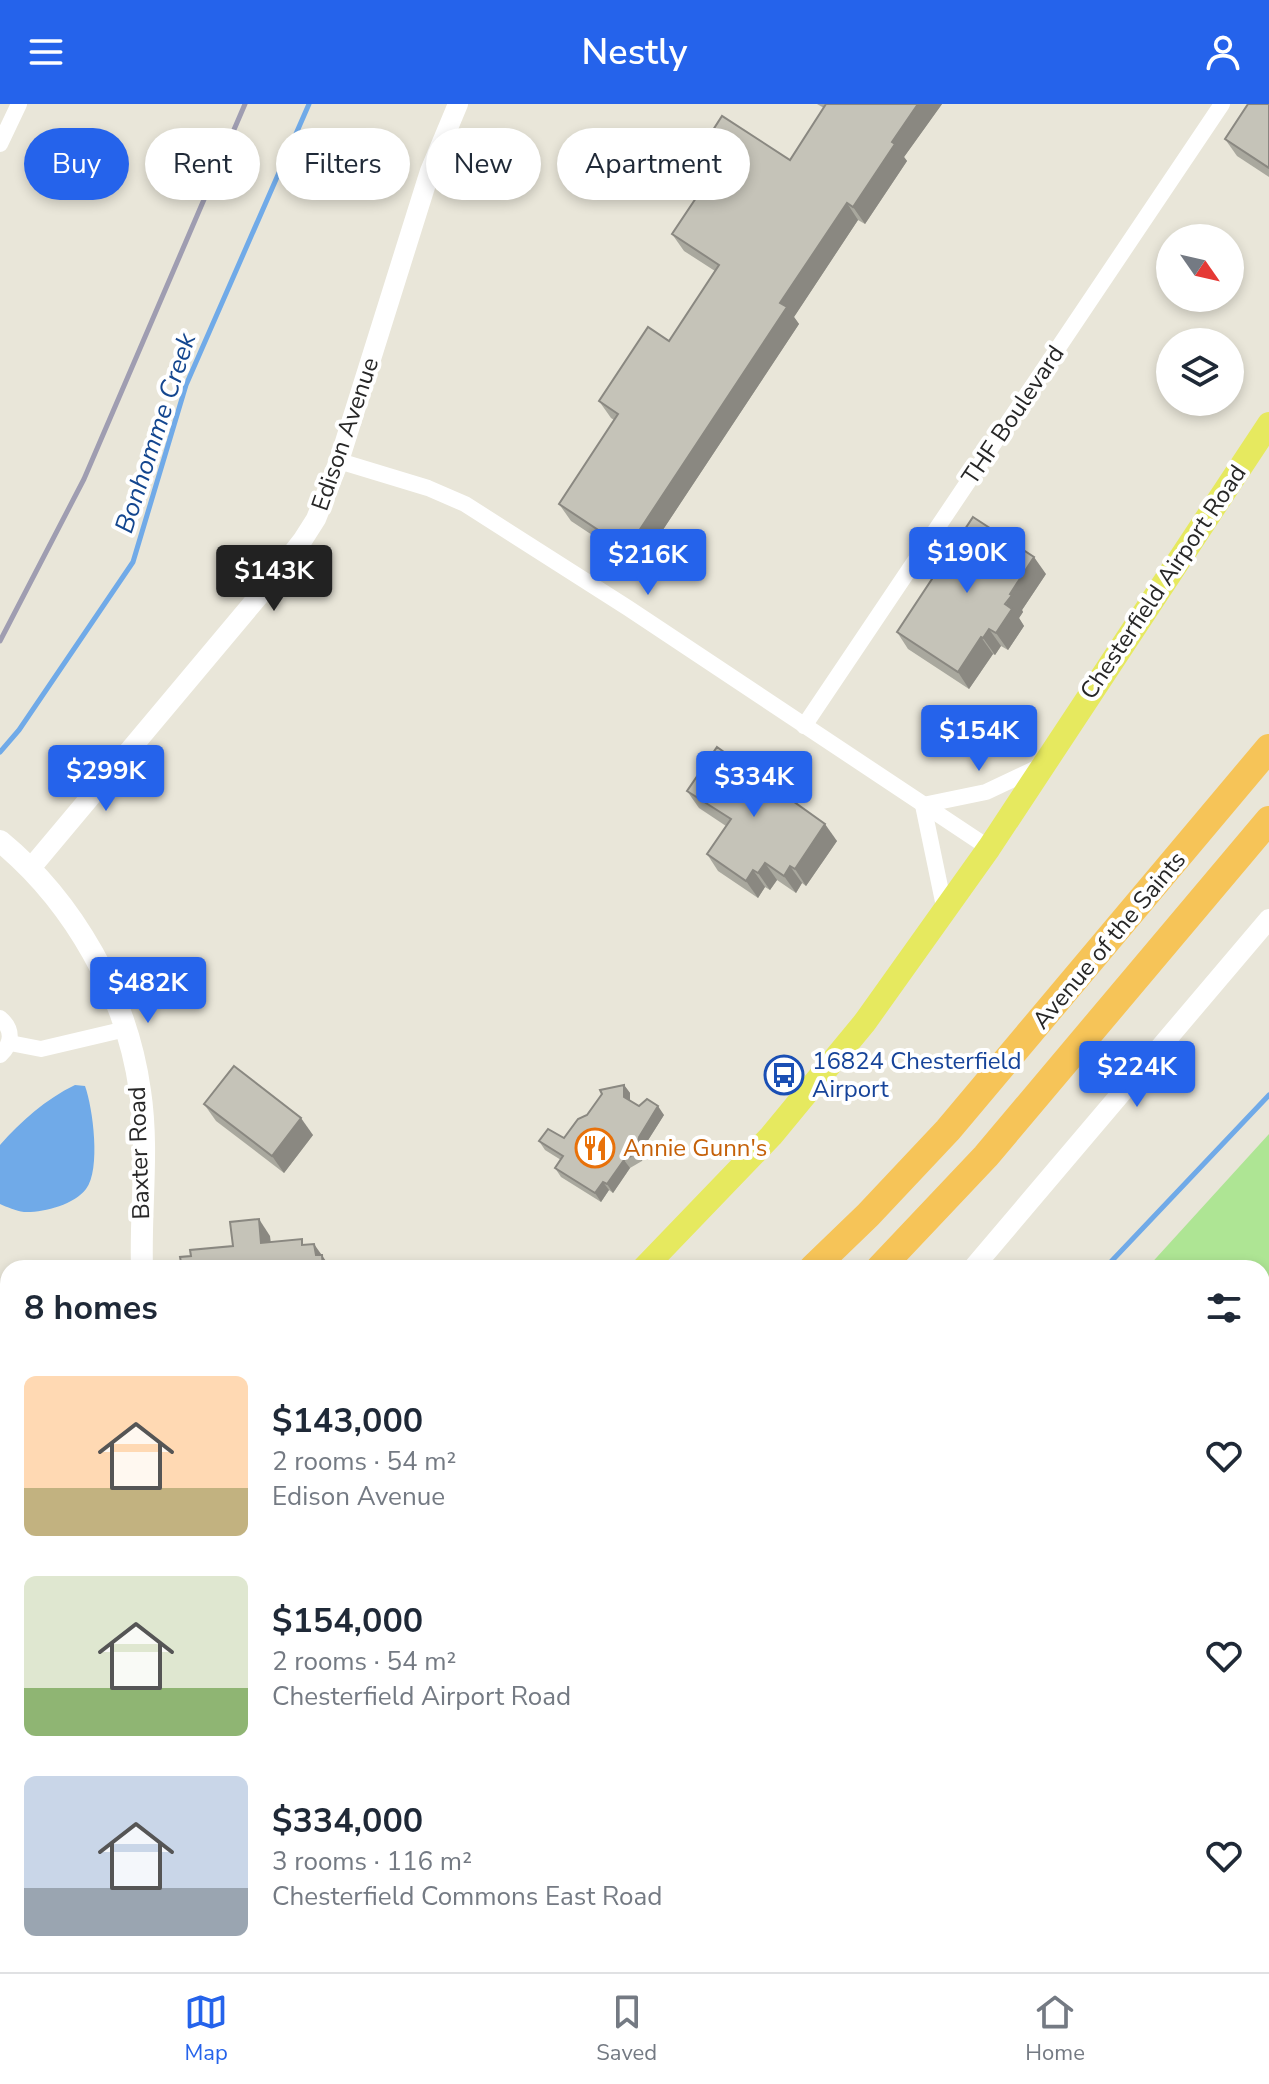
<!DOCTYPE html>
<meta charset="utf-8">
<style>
:root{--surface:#fff;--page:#f2f2f3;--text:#1f2937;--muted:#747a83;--line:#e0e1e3;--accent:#2563eb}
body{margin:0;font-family:"Nunito Sans",sans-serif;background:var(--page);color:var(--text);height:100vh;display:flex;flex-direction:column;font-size:30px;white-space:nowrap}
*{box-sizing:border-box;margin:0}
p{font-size:26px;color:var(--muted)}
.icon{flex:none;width:44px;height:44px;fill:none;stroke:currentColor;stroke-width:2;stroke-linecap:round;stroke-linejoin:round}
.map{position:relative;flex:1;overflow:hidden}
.drawer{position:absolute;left:0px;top:1156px;width:1270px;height:712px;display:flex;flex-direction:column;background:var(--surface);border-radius:24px 24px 0 0;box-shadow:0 4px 12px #0003}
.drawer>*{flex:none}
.guide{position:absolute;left:24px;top:24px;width:800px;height:72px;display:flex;gap:16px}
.needle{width:52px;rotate:124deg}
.buttons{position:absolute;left:1156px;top:120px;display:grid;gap:16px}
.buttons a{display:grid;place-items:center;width:88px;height:88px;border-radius:50%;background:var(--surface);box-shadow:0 4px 12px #0003;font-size:40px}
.price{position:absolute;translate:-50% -68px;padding:0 18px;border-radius:8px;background:var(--accent);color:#fff;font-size:26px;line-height:52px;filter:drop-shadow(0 2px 4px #0008)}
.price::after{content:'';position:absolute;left:50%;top:48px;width:24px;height:18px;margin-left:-12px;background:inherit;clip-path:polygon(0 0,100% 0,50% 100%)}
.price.current{background:#222;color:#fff}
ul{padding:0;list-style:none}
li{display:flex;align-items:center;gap:24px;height:200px;padding:0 24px}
li span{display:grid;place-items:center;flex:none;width:224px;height:160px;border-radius:12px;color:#555}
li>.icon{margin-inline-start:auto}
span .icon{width:96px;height:96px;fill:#fffc;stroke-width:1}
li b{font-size:34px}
h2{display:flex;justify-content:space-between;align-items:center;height:96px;padding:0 24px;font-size:34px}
.chip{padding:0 28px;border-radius:36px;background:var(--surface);box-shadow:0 4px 12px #0003;font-size:28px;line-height:72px}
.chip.current{background:var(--accent);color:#fff}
header{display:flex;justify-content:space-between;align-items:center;height:104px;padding:0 24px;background:var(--accent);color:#fff;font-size:36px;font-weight:600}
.menu{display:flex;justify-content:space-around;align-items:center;height:112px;border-top:2px solid var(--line);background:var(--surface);font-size:22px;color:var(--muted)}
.menu a{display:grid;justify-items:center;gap:4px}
.menu .current{color:var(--accent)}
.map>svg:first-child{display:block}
</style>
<header><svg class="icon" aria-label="menu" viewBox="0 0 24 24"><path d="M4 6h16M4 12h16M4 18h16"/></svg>Nestly<svg class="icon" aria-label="person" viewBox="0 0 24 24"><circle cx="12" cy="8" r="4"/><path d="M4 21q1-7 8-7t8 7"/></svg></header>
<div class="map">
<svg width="1269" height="1868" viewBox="0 0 1269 1868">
<rect width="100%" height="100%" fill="#e9e6d9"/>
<path fill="#aee594" d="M1269 1030V1357L1262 1353V1164H1147Z"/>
<path fill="#70aae8" d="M75 981 85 982C93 1004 101 1066 86 1085 74 1101 42 1109 24 1108 16 1107 7 1103 0 1100V1041C21 1017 46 995 75 981Z"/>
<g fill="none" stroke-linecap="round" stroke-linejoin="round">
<g stroke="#70aae8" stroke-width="5">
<path d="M0 648 19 626 133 458 186 281 309 0"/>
<path d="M1105 1164 1269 991"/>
<path d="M0 1827 8 1825"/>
</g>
<g stroke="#fff" stroke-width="16">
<path d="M0 40 19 0"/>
<path d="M339 357 428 384 465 400 628 504 989 744"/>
<path d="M804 622 1222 0"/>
<path d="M923 701 986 688 1041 662"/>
<path d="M923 701 945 807"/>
<path d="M0 914C13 925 13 939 0 951"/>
<path d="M10 939 41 945 126 925"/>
<path d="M0 1394 8 1390"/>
</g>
<g stroke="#fff" stroke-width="20">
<path d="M30 765 263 487 302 437 316 415 339 357 430 67 458 0"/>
<path d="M973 1164 1269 815"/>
</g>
<path stroke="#fff" stroke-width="22" d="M0 737C74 798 127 892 140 987 149 1046 140 1105 142 1164"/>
<path stroke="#e6e95f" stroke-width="24" d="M644 1164 771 1032 865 918 989 744 1269 320"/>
<g stroke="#f6c458" stroke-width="28">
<path d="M813 1164 868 1111 948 1026 1269 644"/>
<path d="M880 1164 986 1052 1269 716"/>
<path d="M0 1577 8 1573"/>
<path d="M0 1623 8 1620"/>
<path d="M0 1671 8 1668"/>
</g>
<path stroke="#9f9db1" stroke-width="5" d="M0 537 84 375 245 0"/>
</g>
<g fill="#a9a89e">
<path d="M817 0H942L904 53 907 57 865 120 858 116 794 213 799 220 639 462 571 417 559 400 614 316 611 314 599 297 669 237 715 167 684 147 672 130 710 73 706 71 695 54 790 56 824 4Z"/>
<path d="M1269 0V73L1237 52 1225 35Z"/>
<path d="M1046 470 1022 506 1023 508 1019 514 1024 522 1008 546 1001 542 995 551 993 550 969 585 908 545 897 528Z"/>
<path d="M687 687 837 737 806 782 802 779 796 789 777 776 770 786 765 783 758 794 718 767 707 750 726 722 699 704Z"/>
<path d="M624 981 630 989V997L639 1002 664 1011 645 1041 642 1057 630 1064 613 1089 609 1086 601 1098 561 1073 555 1064 561 1056 545 1046 539 1037 564 1034 587 1011Z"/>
<path d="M204 1000 313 1031 284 1069 216 1017Z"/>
</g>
<g fill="#8a8881">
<path d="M918 0H942L904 53 907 57 865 120 853 103 892 38Z"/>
<path d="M847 99 858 116 794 213 799 220 639 462 627 445 780 199Z"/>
<path d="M1034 453 1046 470 1022 506 1023 508 1019 514 1024 522 1008 546 996 529 1010 490Z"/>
<path d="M989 525 1001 542 995 551 983 534Z"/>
<path d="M981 533 993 550 969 585 958 568Z"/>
<path d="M825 720 837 737 806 782 795 765Z"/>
<path d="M765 759 777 776 770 786 758 769Z"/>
<path d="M790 762 802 779 796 789 784 772Z"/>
<path d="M753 766 765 783 758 794 746 777Z"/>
<path d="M624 981 630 989V1001L624 993Z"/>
<path d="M658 1002 664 1011 645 1041 642 1057 636 1049 639 1033Z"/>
<path d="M301 1014 313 1031 284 1069 272 1052Z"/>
<path d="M624 1056 630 1064 613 1089 607 1080Z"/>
<path d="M603 1078 609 1086 601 1098 595 1089Z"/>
<path d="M259 1115 270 1132 273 1156 261 1139Z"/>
<path d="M314 1140 326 1157 331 1164H323L316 1151Z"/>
</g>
<g fill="#c5c3b8" stroke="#8a8881" stroke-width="2">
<path d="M826 0H918L892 38 895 40 853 103 847 99 780 199 787 203 627 445 559 400 618 310 599 297 648 223 669 237 719 161 672 130 714 67 695 54 722 12 790 56Z"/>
<path d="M1248 0H1269V64L1225 35Z"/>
<path d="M973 413 1034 453 1010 490 1012 491 1005 500 1012 505 996 529 989 525 983 534 981 533 958 568 897 528Z"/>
<path d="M717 643 825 720 795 765 790 762 784 772 765 759 758 769 753 766 746 777 707 750 731 715 687 687Z"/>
<path d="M234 962 301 1014 272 1052 204 1000Z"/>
<path d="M624 981V993L639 1002 647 995 658 1002 639 1033 636 1049 624 1056 607 1080 603 1078 595 1089 555 1064 563 1052 539 1037 548 1025 564 1034 578 1015 587 1011 602 990 600 986Z"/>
<path d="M259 1115 261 1139 302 1135V1141L314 1140 316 1151H322L323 1164H182L180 1153 191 1152 190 1146 233 1142 230 1118Z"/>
</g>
<defs>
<g id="bus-ring" transform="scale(2)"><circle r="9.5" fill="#fff" stroke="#1a4fb4" stroke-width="1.5"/><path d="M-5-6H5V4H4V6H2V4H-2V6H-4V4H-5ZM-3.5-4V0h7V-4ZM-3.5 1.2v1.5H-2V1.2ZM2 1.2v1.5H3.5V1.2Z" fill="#1a4fb4"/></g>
<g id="restaurant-ring" transform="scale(2)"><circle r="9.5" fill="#fff" stroke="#e8710a" stroke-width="1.5"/><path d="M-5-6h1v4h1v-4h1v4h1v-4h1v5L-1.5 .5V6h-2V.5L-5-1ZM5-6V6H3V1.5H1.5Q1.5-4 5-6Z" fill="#e8710a"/></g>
</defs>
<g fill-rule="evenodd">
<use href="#bus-ring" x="784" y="971"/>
<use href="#restaurant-ring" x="595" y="1044"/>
</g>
<g text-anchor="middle" stroke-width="8" stroke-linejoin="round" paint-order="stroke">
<g font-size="24" fill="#272727" stroke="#fff">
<text transform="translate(1013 311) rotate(-56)" y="8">THF Boulevard</text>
<text transform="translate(345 330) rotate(-71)" y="8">Edison Avenue</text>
<text transform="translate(1163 478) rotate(-56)" y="8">Chesterfield Airport Road</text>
<text transform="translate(1109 836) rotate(-50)" y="8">Avenue of the Saints</text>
<text transform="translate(139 1049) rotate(-92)" y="8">Baxter Road</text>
</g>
<g font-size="24" fill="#164399" stroke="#fff" text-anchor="start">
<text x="812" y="965">16824 Chesterfield<tspan x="812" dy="28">Airport</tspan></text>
</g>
<g font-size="24" fill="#c56008" stroke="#fff" text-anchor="start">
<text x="623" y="1052">Annie Gunn's</text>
</g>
<g font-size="26" font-style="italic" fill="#13468f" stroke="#fff">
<text transform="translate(155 329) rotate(-72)" y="9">Bonhomme Creek</text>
</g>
</g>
</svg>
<div class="buttons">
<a><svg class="needle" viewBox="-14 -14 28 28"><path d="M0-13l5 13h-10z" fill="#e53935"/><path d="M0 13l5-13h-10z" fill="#747a83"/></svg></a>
<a><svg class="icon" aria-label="layers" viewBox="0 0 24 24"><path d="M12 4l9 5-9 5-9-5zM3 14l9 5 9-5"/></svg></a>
</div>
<b class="price" style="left:967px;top:491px">$190K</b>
<b class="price" style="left:648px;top:493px">$216K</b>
<b class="price current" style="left:274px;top:509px">$143K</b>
<b class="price" style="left:979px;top:669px">$154K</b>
<b class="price" style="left:106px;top:709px">$299K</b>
<b class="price" style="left:754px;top:715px">$334K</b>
<b class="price" style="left:148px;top:921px">$482K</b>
<b class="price" style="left:1137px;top:1005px">$224K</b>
<div class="guide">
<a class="chip current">Buy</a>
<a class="chip">Rent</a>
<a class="chip">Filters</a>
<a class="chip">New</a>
<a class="chip">Apartment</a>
</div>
<section class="drawer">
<h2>8 homes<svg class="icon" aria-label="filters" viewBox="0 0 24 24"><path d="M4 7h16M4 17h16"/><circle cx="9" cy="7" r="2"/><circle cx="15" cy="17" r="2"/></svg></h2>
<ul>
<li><span style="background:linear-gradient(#ffd9b3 70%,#c2b280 0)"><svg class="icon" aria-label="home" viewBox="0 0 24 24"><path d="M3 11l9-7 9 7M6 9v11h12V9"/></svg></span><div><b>$143,000</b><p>2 rooms · 54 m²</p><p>Edison Avenue</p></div><svg class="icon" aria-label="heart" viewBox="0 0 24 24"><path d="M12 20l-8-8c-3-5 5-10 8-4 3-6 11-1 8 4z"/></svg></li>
<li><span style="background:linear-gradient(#dfe7d0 70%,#8fb573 0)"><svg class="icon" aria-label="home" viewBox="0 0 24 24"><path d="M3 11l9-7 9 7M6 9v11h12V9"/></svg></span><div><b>$154,000</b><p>2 rooms · 54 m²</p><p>Chesterfield Airport Road</p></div><svg class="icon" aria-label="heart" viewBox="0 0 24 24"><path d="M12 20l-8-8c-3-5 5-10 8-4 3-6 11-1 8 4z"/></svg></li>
<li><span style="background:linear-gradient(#c9d6e8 70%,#9aa5b1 0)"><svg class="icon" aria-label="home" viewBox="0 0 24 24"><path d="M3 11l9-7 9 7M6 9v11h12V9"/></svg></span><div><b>$334,000</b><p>3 rooms · 116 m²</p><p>Chesterfield Commons East Road</p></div><svg class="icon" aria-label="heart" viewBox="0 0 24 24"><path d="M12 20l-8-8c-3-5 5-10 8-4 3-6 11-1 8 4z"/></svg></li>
</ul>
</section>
</div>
<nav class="menu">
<a class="current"><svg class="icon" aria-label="map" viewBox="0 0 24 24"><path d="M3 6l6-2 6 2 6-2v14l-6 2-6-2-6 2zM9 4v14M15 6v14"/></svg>Map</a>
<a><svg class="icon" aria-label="saved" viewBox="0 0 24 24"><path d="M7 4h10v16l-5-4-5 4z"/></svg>Saved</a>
<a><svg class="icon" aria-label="home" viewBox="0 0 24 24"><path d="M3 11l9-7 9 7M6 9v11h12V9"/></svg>Home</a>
</nav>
